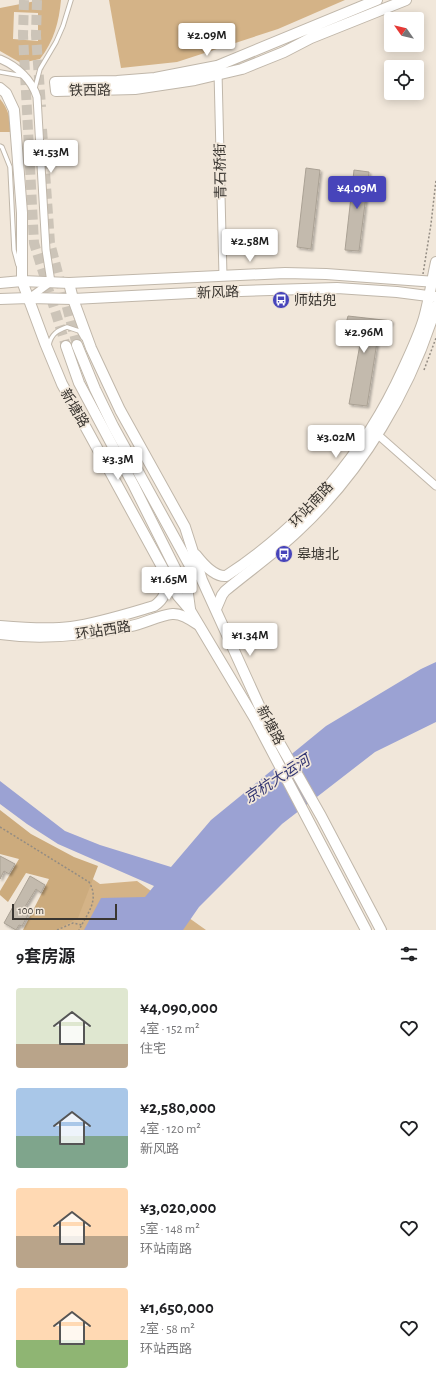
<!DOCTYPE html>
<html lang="zh">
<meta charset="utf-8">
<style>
:root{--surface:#fff;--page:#f2f2f2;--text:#202124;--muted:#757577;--accent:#4744ba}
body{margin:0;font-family:"Alegreya Sans","Noto Sans SC",sans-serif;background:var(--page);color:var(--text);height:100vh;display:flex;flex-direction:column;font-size:15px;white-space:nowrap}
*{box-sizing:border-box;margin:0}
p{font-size:13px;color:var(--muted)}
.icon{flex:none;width:22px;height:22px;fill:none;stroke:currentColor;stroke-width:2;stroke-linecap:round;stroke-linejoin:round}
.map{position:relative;height:930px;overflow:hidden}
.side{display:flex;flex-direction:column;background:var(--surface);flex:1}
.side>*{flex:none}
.needle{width:26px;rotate:304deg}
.tools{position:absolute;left:384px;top:12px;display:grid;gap:8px}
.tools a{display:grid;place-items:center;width:40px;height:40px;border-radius:4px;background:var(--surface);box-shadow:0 2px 10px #0003;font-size:20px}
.scale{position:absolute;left:12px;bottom:10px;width:105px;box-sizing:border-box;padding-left:4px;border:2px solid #3a3631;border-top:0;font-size:11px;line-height:14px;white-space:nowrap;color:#3a3631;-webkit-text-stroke:3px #f1e7da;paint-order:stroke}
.price{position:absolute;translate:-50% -34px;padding:0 9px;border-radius:4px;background:#fff;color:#222;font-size:13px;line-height:26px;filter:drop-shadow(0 1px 2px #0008)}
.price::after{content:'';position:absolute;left:50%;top:24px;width:12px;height:9px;margin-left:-6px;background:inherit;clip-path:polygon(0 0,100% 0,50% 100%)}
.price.current{background:var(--accent);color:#fff}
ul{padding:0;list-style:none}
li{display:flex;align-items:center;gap:12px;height:100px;padding:0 16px}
li span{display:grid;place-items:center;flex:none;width:112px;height:80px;border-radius:4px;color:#555}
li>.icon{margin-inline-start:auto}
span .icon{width:48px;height:48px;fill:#fffc;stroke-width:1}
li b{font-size:17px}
h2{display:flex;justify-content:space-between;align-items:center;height:48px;padding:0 16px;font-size:17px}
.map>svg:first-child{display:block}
</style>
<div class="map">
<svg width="436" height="930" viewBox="0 0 436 930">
<defs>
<filter id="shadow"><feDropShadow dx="2" dy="2" stdDeviation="1" flood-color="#0004"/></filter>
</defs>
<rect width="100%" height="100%" fill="#f1e7da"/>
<g fill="#d4b387" fill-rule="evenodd">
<path d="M41 0H61C59 22 54 41 40 59L21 63 0 51V8ZM14 12 38 13V41L13 39Z"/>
<path d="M109 0H345L278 29 177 62 121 68Z"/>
<path d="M0 99C8 108 11 120 11 132H0Z"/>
<path d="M71 864 100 884 137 881 206 930H37Z"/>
</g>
<path fill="#ccab7d" d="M0 810 31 834 74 857 98 866 78 918 56 930H23L49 879 26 873 8 902 0 895V891L19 859 0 854Z"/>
<path fill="#9ba2d3" d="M436 662V722L375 752 282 824 199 907 183 930H84L101 898 145 897 154 886 58 844 27 824 0 804V781L65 831 100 845 171 867 211 820 326 726 421 669Z"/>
<g fill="#c3baad" stroke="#aaa194" filter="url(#shadow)">
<path d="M306 168 320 170 311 249 297 247Z"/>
<path d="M354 170 369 172 359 251 345 250Z"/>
<path d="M348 316 392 321 377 342 367 406 349 404 361 339 343 335Z"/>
<path d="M0 856 15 864 9 874 4 871 0 879Z"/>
<path d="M30 876 45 885 41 893 36 889 23 910 29 913 22 926 19 925 16 930 4 923Z"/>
</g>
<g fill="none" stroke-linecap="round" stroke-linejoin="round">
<g stroke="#ccc4b8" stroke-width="10" stroke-dasharray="10 5" stroke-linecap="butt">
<path d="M24 0 23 35 34 243 66 346"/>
<path d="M37 0 36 35 41 107"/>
<path d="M42 129 50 243 77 345"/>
</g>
<g stroke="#c0b7aa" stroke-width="5.5">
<g id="lane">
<path d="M0 72 23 76"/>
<path d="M35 88 40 69 56 42 63 26 71 0"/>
<path d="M0 146 2 147 10 167 14 250 18 265"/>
<path d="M49 345C51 334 58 330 67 327L79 331 83 338"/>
</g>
</g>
<g stroke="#c0b7aa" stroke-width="9">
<g id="street">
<path d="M0 59C17 66 32 80 37 97L46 250 51 282 29 298"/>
<path d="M218 72 223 276"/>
<path d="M377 434 436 486"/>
</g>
</g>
<g stroke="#c0b7aa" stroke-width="12">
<g id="secondary">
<path d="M377 0 217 66 155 78 117 81 55 82 56 91 135 89 195 80 242 69 284 52 311 38 406 0"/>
<path d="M0 88 6 93 14 110 22 213V281L45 343 62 384 178 596 190 610 255 719 366 930"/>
<path d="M0 283 22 281 69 283 285 273 326 274 436 282"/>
<path d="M69 283 73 299 91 348 120 410 185 527 202 580 263 714 321 816 381 930"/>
<path d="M0 299 29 298 73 299 210 292 337 288 397 292 436 297"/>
<path d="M77 345 95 389 113 426 189 564 198 575"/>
<path d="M66 346 79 383 134 486 188 594 190 609"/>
<path d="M196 555C203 564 215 577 226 576 304 525 365 453 403 369 411 352 419 335 424 318 429 300 432 280 436 262"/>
<path d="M216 609 222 595 225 591C249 571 275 553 298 531 362 471 411 390 436 306"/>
<path d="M0 626C23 628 48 630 71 627 99 623 127 614 154 606 165 599 167 589 168 577"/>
<path d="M0 634C42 640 89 635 131 626 143 624 160 615 172 614 181 613 190 619 197 624"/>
</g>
</g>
<g stroke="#938c83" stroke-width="1.5" stroke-dasharray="2 2" stroke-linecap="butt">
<path d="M423 274 431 224 436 180"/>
<path d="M424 370 436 338"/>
<path d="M0 827 89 882C100 900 87 914 79 930"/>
<path d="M57 930 73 923 82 925"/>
</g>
<use href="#lane" stroke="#fff" stroke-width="3.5"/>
<use href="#street" stroke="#fff" stroke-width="7"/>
<use href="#secondary" stroke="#fff" stroke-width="10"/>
</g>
<defs>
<g id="bus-disc" transform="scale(0.9)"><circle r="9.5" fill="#4744ba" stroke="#f1e7da"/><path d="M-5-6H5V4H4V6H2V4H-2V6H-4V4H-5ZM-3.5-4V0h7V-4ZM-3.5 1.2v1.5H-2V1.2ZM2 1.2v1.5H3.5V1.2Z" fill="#fff"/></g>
</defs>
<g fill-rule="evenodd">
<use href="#bus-disc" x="281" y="300"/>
<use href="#bus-disc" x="284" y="554"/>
</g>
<g text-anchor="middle" stroke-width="3.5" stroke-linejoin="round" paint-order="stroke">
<g font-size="14" fill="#3a3631" stroke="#f1e7da">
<text transform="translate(90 90) rotate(-1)" y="5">铁西路</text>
<text transform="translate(220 171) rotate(-91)" y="5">青石桥街</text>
<text transform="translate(218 292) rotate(-2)" y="5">新风路</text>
<text transform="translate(75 408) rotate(60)" y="5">新塘路</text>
<text transform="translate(311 504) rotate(-47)" y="5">环站南路</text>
<text transform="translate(103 630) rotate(-9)" y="5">环站西路</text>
<text transform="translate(271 725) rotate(62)" y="5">新塘路</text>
</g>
<g font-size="14" fill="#3a3631" stroke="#f1e7da" text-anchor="start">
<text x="294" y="305">师姑兜</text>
<text x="297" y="559">皋塘北</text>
</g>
<g font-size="15" font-style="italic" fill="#333673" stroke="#f1e7da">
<text transform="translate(277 779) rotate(-33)" y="5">京杭大运河</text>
</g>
</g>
</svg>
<div class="tools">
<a><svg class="needle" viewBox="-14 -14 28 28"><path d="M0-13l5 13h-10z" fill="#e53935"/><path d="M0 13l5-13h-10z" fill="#757577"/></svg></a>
<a><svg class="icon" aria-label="locate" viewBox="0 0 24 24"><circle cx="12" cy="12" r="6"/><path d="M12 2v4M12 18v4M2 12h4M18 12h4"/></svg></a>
</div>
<div class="scale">100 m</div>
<b class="price" style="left:207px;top:57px">¥2.09M</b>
<b class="price" style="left:51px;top:174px">¥1.53M</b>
<b class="price current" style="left:357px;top:210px">¥4.09M</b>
<b class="price" style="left:250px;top:263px">¥2.58M</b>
<b class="price" style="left:364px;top:354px">¥2.96M</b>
<b class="price" style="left:336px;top:459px">¥3.02M</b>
<b class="price" style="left:118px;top:481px">¥3.3M</b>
<b class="price" style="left:169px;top:601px">¥1.65M</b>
<b class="price" style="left:250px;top:657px">¥1.34M</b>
</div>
<section class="side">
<h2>9套房源<svg class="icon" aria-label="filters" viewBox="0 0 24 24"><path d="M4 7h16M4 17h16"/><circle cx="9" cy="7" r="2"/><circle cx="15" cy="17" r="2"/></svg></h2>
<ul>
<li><span style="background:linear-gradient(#dfe7d0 70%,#b9a48a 0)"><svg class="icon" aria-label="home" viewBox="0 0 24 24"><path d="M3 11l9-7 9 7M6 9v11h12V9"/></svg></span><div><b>¥4,090,000</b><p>4室 · 152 m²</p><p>住宅</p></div><svg class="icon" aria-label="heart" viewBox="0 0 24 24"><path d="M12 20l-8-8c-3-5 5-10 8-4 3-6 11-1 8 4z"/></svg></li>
<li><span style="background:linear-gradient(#a9c7e8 60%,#7fa58c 0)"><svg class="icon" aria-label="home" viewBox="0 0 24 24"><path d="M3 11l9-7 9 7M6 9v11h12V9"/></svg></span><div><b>¥2,580,000</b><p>4室 · 120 m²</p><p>新风路</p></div><svg class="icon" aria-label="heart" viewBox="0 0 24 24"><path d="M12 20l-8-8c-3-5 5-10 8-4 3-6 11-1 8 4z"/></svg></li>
<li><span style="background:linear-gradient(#ffd9b3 60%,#b9a48a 0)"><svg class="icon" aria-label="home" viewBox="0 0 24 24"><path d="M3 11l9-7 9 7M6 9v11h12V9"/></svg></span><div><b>¥3,020,000</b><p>5室 · 148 m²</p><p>环站南路</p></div><svg class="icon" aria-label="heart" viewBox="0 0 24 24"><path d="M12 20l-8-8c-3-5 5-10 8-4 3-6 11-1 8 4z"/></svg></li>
<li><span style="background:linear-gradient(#ffd9b3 65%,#8fb573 0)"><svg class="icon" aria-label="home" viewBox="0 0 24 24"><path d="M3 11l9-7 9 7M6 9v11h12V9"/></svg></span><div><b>¥1,650,000</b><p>2室 · 58 m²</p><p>环站西路</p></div><svg class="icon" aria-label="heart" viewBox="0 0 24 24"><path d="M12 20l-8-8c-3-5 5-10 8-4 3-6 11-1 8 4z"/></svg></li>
</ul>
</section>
